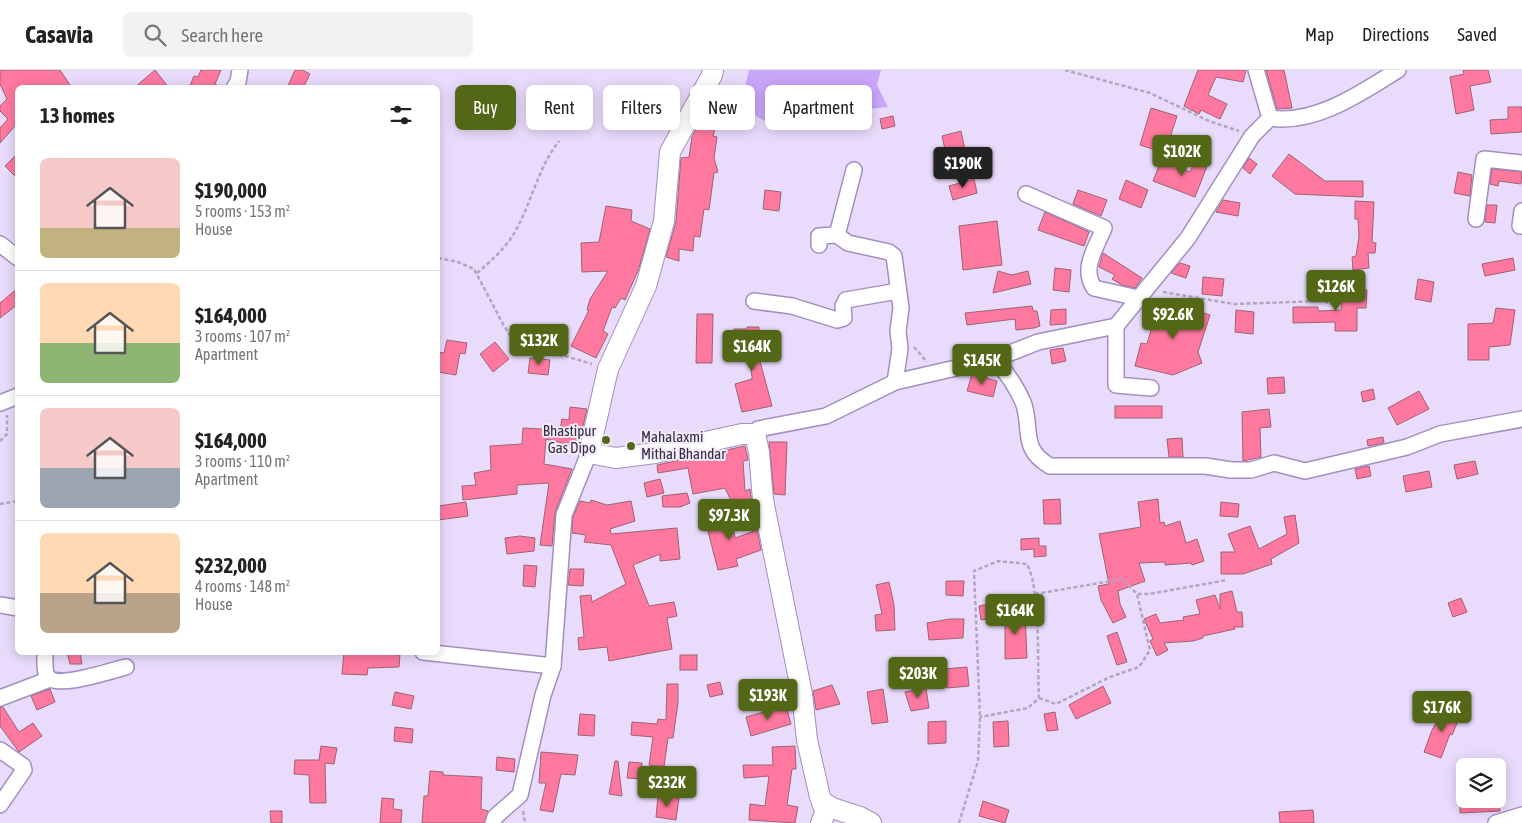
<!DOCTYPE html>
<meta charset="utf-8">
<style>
:root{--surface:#fff;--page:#f2f2f2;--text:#222;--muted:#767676;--line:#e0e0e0;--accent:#536816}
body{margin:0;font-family:"Asap Condensed",sans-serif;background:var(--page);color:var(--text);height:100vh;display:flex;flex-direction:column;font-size:19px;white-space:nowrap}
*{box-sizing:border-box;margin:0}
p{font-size:16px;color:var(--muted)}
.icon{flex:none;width:28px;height:28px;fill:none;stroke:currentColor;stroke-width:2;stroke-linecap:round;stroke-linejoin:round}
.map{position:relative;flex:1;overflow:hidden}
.side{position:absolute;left:15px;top:15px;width:425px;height:570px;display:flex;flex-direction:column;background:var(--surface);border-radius:8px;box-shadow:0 2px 12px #0003}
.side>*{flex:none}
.top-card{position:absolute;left:455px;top:15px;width:475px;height:45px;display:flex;gap:10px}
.buttons{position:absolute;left:1456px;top:688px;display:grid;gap:10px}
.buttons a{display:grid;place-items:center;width:50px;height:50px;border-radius:8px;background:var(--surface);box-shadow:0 2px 12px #0003;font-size:25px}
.price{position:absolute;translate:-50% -42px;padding:0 11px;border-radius:5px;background:var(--accent);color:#fff;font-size:16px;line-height:32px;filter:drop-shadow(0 1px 2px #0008)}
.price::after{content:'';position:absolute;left:50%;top:30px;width:15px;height:11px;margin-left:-8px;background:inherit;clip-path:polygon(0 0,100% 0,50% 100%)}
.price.selected{background:#222;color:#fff}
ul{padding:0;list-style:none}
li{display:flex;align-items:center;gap:15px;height:125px;padding:0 25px}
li+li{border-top:1px solid var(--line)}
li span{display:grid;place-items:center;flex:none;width:140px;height:100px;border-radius:8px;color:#555}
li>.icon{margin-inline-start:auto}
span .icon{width:60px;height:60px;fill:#fffc;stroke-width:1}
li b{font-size:21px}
h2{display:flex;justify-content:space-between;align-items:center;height:60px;padding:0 25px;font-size:21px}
.chip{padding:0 18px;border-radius:8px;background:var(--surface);box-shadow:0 2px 12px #0003;font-size:18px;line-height:45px}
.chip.selected{background:var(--accent);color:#fff}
header{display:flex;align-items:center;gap:30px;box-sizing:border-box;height:70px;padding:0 25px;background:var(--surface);border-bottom:1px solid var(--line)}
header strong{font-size:24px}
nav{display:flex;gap:28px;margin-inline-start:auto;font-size:18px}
.search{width:350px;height:45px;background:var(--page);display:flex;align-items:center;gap:12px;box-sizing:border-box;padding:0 18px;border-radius:8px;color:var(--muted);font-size:19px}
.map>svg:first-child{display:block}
</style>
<header>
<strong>Casavia</strong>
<div class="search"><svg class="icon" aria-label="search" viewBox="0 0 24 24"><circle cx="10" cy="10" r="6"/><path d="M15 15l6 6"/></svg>Search here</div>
<nav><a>Map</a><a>Directions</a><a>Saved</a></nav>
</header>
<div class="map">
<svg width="1522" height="753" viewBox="0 0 1522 753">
<rect width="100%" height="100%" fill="#e8dbfc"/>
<path fill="#caa6fb" d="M749 0H881L877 15 888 37 777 48 770 55 741 36Z"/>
<g fill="#ff78a0" stroke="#9d6271">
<path d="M0 0H60L72 18H18V58L15 56 0 73V58L8 49 0 41V36L7 29 0 14Z"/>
<path d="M155 0 169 18H134Z"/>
<path d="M201 0H221L215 14 222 18H189L194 6 198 7Z"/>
<path d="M295 0H302L310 4 303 18H287Z"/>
<path d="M1198 0H1246L1243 12 1216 7 1208 25 1227 34 1220 49 1201 40 1199 44 1184 36Z"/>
<path d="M1266 0H1284L1292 38 1277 39Z"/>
<path d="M1463 0H1488L1491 12 1470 16 1474 40 1456 44 1450 7 1464 4Z"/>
<path d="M711 31 722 34 713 66 717 67 714 88 718 102 714 103 709 140 704 139 700 167 694 166 693 181 679 179V191L666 187 676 152 681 88 689 87 692 67Z"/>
<path d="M650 34 661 38 656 52 645 48Z"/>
<path d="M1508 37H1522V62L1491 64 1490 50 1508 49Z"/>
<path d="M1151 38 1177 46 1165 83 1140 75Z"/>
<path d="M893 46 895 56 882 59 880 49Z"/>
<path d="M961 61 965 80 946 84 942 66Z"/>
<path d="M18 83V109L5 96Z"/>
<path d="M1289 84 1325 111H1363V127L1295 124 1272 106Z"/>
<path d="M1198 86 1209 91 1195 127 1153 111 1161 91 1190 102Z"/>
<path d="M1249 88 1257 94 1250 104 1243 98Z"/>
<path d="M1492 99 1522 102 1521 114 1499 111 1498 116 1490 114Z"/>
<path d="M1458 102 1472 105 1470 126 1454 123Z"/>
<path d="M974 109 977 123 953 130 949 116Z"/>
<path d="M1126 110 1148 120 1141 138 1119 129Z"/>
<path d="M765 120 781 122 779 141 763 139Z"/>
<path d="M1078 120 1107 130 1101 146 1073 134Z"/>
<path d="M1223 130 1240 133 1238 146 1216 142Z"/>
<path d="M1355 131 1374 132 1372 172 1376 173 1375 183H1368L1369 198 1353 200 1352 187 1356 186 1359 166 1358 149H1355Z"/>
<path d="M1487 135H1497L1495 153 1485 152Z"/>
<path d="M606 136 632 140 631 151 650 159 638 201 625 230 621 228 615 238 612 237 603 261 608 264 596 288 571 276 589 240H587L590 229 608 201 582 202 581 173 599 172Z"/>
<path d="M1045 142 1089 162 1084 176 1038 160Z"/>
<path d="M997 151 1002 195 963 200 959 156Z"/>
<path d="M1103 183 1142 208 1135 218 1122 215 1112 209 1115 205 1099 197Z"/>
<path d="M1513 188 1515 200 1485 206 1482 194Z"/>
<path d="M1180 193 1190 196 1186 208 1171 203Z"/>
<path d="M1055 198 1071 200 1069 222 1053 220Z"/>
<path d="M998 201 1012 205 1028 201 1031 214 993 223Z"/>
<path d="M1203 207 1224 209 1222 226 1202 224Z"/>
<path d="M1418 209 1434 212 1431 232 1415 229Z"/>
<path d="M18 218V234L0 248V233Z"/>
<path d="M1342 219 1367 220 1366 238H1357V261H1335V252L1293 253V237H1318V241L1341 240Z"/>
<path d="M1160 229 1210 245 1198 282 1202 293 1173 305 1135 296 1141 273 1147 274Z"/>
<path d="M1032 236 1033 241H1037L1040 256 1034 258 1016 260 1015 249 967 255 965 243Z"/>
<path d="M1496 238 1515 240 1510 275 1489 277V290H1468V254L1493 253Z"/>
<path d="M1066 239V254L1050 255 1051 240Z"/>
<path d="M1236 240 1254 242 1253 264 1235 262Z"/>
<path d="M697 244H713L712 293H696Z"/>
<path d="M747 257H759V280H757L772 336 742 342 735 314 752 309V307L748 279H734V259H747Z"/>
<path d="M447 270 467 273 465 284 460 283 456 305 438 302V282L444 283Z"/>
<path d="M495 272 509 289 493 302 480 284Z"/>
<path d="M1063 278 1066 291 1052 294 1050 280Z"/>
<path d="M530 288 550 290 548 305 528 303Z"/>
<path d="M972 304 997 311 993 327 967 321Z"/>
<path d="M1284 307 1285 323 1268 324 1267 308Z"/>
<path d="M1373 319 1375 329 1363 332 1361 322Z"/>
<path d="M1419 321 1429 339 1397 355 1388 338Z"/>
<rect x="1115" y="336" width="47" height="12"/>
<path d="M570 337 587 339 578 377 546 369 544 394 572 399 555 442 552 476 540 475 549 413 517 415V424L463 430 462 416 476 415 474 403 491 400 490 376 522 374 523 358 560 360 562 349 569 350Z"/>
<path d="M1269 339 1271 357 1260 358 1261 387 1243 391 1242 342Z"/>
<path d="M1383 367 1384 373 1368 376 1367 370Z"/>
<path d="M1182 368 1183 387H1169L1167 369Z"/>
<path d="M769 372H787L785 425 774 424Z"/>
<path d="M745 376 748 390 743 391 745 421 750 419 752 435 736 441 725 418 693 424 688 398 658 403 657 395Z"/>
<path d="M1475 391 1478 404 1457 409 1454 395Z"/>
<path d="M1369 396 1371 406 1357 409 1355 399Z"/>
<path d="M1429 401 1432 417 1406 422 1403 406Z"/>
<path d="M660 409 664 423 647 427 644 413Z"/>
<path d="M687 423 690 433 680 437H663L662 426Z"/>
<path d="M1060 429 1061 454H1044L1043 430Z"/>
<path d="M1158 429 1160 453 1164 452 1165 456 1180 451 1186 473 1197 469 1204 491 1192 495 1191 493 1165 495V492L1139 493 1145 511 1118 521 1120 534 1126 547 1113 553 1101 530 1098 516 1109 514 1099 464 1141 457 1138 432Z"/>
<path d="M591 430 607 435 631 431 635 451 610 459 611 464 677 458 680 489 660 491V484L633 495 649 536 674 532 677 546 667 548 672 579 609 591 607 577 579 580 578 568 584 567 580 526 591 525 592 532 626 514 611 475 584 472 586 465 572 463 573 447 580 431 590 433Z"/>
<path d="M466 432 468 446 438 450V436Z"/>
<path d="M1221 432 1239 434 1238 447 1220 446Z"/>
<path d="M730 441 735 468 757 460 761 480 736 489 738 496 718 500 704 446Z"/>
<path d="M1295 445 1299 473 1271 489 1272 494 1243 504H1221V482H1235L1228 464 1250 456 1259 479 1287 464 1284 447Z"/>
<path d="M520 466 535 468 534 481 507 484 505 468Z"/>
<path d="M1039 468V476H1046V486L1034 487V479L1021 480V469Z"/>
<path d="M524 495 537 496 535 517 523 516Z"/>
<path d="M570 499H584L583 516 568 515Z"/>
<path d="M946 511H964L963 526 946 525Z"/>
<path d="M889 512 894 535 895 560 876 561 875 545 882 544 876 515Z"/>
<path d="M1232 521 1237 542H1242L1243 557H1234L1235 559 1203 566V568L1193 571 1164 573 1168 580 1157 586 1150 571 1153 569 1144 549 1156 544 1160 553 1184 550 1183 547 1200 544 1196 530 1215 525 1220 539V524Z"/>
<path d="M1461 528 1467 542 1453 547 1448 533Z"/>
<path d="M996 533 998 547 981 550 979 536Z"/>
<path d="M1005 543H1025L1027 588 1005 589Z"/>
<path d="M950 549H964L963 568 929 570 927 553Z"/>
<path d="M1117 562 1127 592 1117 595 1107 566Z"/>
<path d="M67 582H80L82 594H70Z"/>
<path d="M344 582 400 585 399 597 368 598 367 605 342 604Z"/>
<rect x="680" y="585" width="17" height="15"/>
<path d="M967 597 969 616 947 618 945 599Z"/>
<path d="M783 610 789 632 776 635 770 613Z"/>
<path d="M720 612 723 624 710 627 707 615Z"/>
<path d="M667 614H678V633L673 668H668L664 697 649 695 653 667 631 665 632 652 657 654 658 649 666 650Z"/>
<path d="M832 615 840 634 816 640 813 621Z"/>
<path d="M1103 616 1111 633 1076 649 1069 635Z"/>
<path d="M926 618 929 638 911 641 905 622Z"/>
<path d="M50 619 55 632 37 640 31 626Z"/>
<path d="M883 619 888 652 872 654 867 622Z"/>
<path d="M395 622 414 626 411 639 392 635Z"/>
<path d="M786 636 791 654 751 666 746 647Z"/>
<path d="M0 637H3L19 662 33 653 42 666 19 682 0 656Z"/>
<path d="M1444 639 1460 646 1452 665 1450 664 1441 688 1424 682 1432 660Z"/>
<path d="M1055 642 1058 660 1047 661 1044 644Z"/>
<path d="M580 644 595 645 594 666 578 665Z"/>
<path d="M946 651V673L928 674V652Z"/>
<path d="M1008 651 1009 676 994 677 993 652Z"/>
<path d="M395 657 413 659 412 673 394 671Z"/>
<path d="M321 676 337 678 334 694 325 693 326 733H310L309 705 294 704 295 690H319Z"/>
<path d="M795 676 796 699H792L787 735 798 737 795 753 749 750 750 734 765 736 769 706 744 708 743 695H773L772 677Z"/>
<path d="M541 682 578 685 575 705 561 704 553 742 540 740 546 713H539Z"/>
<path d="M497 687 515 689 514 702 496 700Z"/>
<path d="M615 691H618L622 726 609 724Z"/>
<path d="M629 692 642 693 641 709 627 708Z"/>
<path d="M430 701 443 702V705L482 707 481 739 488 741 484 753H422L424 726H428Z"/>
<path d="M658 726 679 728 676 750 656 747Z"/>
<path d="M382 728 394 729 393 739 402 740 401 753H380Z"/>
<path d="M1460 729H1499L1500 741 1460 743Z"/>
<path d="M983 731 1009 740 1005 753 979 746Z"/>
<path d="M1313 740 1314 753H1280L1279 742Z"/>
<path d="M270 741H282V753H271Z"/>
</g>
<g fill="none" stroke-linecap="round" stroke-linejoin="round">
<g stroke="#a38ec2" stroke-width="18">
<g id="street">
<path d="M234 18 238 12 240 0"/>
<path d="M1270 48C1315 55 1361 23 1398 0"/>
<path d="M854 100 837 165 848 173 889 182 894 186 901 238 898 261 900 279 895 312"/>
<path d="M1026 124 1104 158C1096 178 1081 198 1094 218L1138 228"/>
<path d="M1522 141 1520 156H1522"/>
<path d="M1476 149 1484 89 1522 93"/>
<path d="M0 174 18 188"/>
<path d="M819 175V166L837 165"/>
<path d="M754 231 792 236 837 250 844 248 843 236 846 230 898 221"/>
<path d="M1116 256V315L1151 318"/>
<path d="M995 289C1006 302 1016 316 1023 332 1033 358 1019 378 1050 396H1205L1231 400H1251L1274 393 1305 401 1407 377 1440 364 1522 349"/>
<path d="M0 333 18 326"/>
<path d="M755 364 758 359 826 346 895 312 995 289 1038 272 1116 256 1188 168 1252 66 1270 48 1256 0"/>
<path d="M0 535 18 538"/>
<path d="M45 582C45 589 44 600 47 606 55 620 113 600 126 597"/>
<path d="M423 582 553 596"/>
<path d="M0 628 50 609"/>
<path d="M0 680 23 696 24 700 0 735"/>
<path d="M493 753 495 747 520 725 543 625 553 596 564 445 589 383"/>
<path d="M1496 753 1522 745"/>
</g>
</g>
<g stroke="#a38ec2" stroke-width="22">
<g id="secondary">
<path d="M713 0 712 5 670 82 664 151 646 216 608 299 589 383 616 388 655 383 742 364H755L759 382 763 430 802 624 807 670 820 727 823 735 860 747 871 753"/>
<path d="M821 753 828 735"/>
</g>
</g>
<g stroke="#b1a5c2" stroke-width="2.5" stroke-dasharray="4 2.5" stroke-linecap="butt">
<path d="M1065 0 1150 23 1209 51 1239 61"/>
<path d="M438 188 458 192 474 199 503 254 516 275 534 283 565 286 592 294"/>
<path d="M477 203C491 191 507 177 516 160 532 131 538 98 559 71"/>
<path d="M1163 222 1234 234 1322 231 1335 234"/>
<path d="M914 277 927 292"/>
<path d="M0 371 7 364V345"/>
<path d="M0 434 18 431"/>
<path d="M1035 524 1123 509 1137 524H1149L1227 510"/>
<path d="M1039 628 1056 634 1110 607 1139 597 1150 580 1137 524"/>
<path d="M523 741 525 753"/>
<path d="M959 753 978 691 980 647 974 501 998 491 1027 494C1041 520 1037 595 1039 628L1028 638 980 647"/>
</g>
<use href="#street" stroke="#fff" stroke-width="15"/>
<use href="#secondary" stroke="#fff" stroke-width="20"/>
</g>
<g fill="#536816" stroke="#f1ecf8" stroke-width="2">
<circle cx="606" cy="370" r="5"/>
<circle cx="631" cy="376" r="5"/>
</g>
<g text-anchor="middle" stroke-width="4" stroke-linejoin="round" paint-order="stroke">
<g font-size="15" fill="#362d42" stroke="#f1ecf8" text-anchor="end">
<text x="596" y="366">Bhastipur<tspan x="596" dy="17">Gas Dipo</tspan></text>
<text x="641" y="372" text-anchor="start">Mahalaxmi<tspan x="641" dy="17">Mithai Bhandar</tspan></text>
</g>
</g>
</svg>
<div class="buttons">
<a><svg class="icon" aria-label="layers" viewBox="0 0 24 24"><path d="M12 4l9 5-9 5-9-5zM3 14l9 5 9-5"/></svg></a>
</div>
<b class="price" style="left:1182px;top:107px">$102K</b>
<b class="price selected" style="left:963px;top:119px">$190K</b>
<b class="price" style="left:1336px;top:242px">$126K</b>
<b class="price" style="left:1173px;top:270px">$92.6K</b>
<b class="price" style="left:539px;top:296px">$132K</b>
<b class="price" style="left:752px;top:302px">$164K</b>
<b class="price" style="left:982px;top:316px">$145K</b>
<b class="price" style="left:729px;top:471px">$97.3K</b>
<b class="price" style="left:1015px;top:566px">$164K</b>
<b class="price" style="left:918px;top:629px">$203K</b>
<b class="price" style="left:768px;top:651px">$193K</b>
<b class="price" style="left:1442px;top:663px">$176K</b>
<b class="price" style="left:667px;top:738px">$232K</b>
<div class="top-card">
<a class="chip selected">Buy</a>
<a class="chip">Rent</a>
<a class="chip">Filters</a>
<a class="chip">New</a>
<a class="chip">Apartment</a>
</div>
<section class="side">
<h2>13 homes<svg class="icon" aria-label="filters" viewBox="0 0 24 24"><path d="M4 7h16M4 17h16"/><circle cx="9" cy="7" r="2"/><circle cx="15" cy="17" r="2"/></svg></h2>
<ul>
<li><span style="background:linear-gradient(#f6c9c9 70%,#c2b280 0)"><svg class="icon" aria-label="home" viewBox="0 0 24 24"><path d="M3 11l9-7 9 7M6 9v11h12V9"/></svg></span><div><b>$190,000</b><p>5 rooms · 153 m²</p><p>House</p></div></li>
<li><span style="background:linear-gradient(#ffd9b3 60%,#8fb573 0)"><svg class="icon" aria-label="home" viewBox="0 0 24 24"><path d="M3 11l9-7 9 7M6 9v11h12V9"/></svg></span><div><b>$164,000</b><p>3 rooms · 107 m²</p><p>Apartment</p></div></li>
<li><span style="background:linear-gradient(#f6c9c9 60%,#9aa5b1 0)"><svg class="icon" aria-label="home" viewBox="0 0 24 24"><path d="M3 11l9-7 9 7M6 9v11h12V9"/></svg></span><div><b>$164,000</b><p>3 rooms · 110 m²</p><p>Apartment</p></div></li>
<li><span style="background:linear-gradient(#ffd9b3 60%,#b9a48a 0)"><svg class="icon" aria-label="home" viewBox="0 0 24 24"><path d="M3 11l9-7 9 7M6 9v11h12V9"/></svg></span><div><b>$232,000</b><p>4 rooms · 148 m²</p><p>House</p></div></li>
</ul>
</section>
</div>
